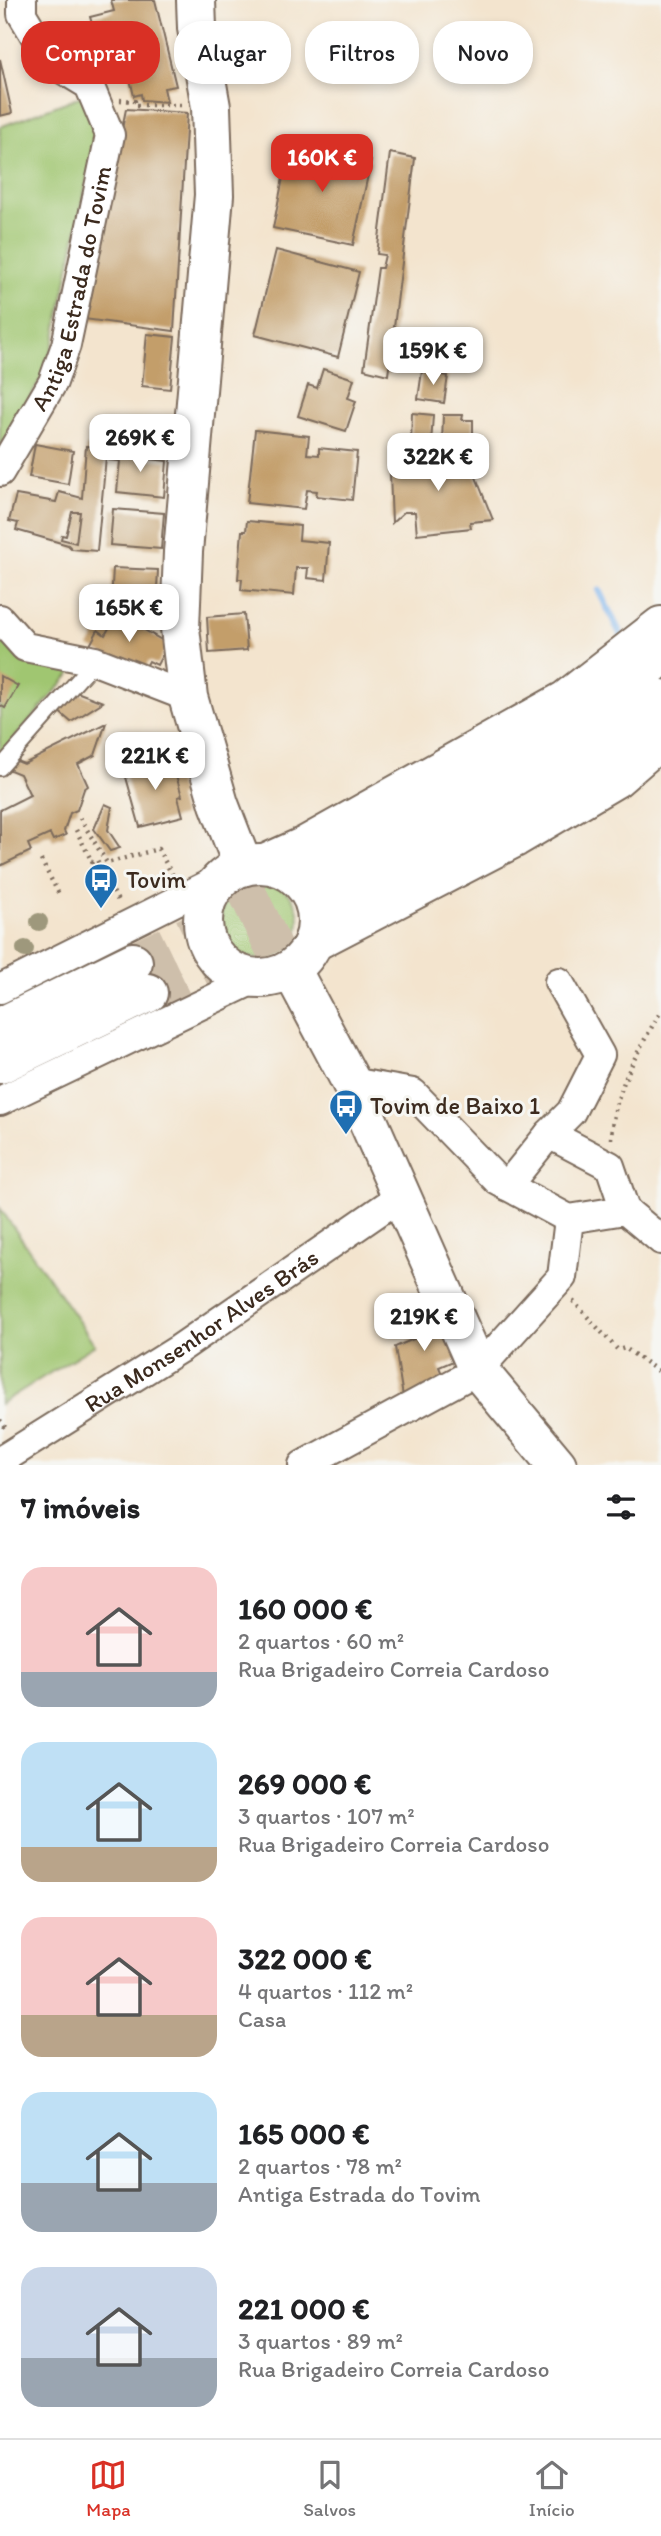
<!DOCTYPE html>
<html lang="pt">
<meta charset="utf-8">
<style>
:root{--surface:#fff;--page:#f2f2f2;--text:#202124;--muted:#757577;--line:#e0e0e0;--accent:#d93025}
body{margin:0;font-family:Itim,sans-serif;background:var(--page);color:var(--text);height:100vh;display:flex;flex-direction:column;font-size:26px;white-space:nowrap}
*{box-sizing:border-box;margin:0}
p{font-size:23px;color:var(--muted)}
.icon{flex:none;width:38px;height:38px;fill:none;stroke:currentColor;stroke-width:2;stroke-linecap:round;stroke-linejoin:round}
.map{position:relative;height:1465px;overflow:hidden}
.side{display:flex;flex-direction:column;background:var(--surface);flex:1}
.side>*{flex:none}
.guide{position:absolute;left:21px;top:21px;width:620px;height:63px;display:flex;gap:14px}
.price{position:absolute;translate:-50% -60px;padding:0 16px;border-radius:14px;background:#fff;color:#222;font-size:23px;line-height:46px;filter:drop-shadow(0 2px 4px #0008)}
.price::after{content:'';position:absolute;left:50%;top:42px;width:21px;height:16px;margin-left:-10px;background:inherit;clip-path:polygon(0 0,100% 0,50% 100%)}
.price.selected{background:var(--accent);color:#fff}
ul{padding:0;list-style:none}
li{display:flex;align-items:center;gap:21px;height:175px;padding:0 21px}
li span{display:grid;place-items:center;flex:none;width:196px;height:140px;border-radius:21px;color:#555}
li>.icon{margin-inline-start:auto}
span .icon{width:84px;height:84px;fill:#fffc;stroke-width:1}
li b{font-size:30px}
h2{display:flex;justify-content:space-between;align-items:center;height:84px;padding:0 21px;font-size:30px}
.tag{padding:0 24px;border-radius:28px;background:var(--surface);box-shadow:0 4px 10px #0003;font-size:24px;line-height:63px}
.tag.selected{background:var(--accent);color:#fff}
.menu{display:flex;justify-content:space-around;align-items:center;height:98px;border-top:2px solid var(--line);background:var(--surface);font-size:19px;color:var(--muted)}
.menu a{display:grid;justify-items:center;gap:4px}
.menu .selected{color:var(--accent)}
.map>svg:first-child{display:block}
</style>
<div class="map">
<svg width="661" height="1465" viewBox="0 0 661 1465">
<rect width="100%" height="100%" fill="#f6f6f2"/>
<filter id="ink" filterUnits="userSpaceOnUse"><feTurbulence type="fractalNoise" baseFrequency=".0143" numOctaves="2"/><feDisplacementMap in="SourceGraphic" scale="14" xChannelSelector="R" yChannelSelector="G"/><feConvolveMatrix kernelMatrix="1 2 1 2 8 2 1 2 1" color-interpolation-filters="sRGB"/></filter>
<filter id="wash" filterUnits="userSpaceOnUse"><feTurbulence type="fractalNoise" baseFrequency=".00686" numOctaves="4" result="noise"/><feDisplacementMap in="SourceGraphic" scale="28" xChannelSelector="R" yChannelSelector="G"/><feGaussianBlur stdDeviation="1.57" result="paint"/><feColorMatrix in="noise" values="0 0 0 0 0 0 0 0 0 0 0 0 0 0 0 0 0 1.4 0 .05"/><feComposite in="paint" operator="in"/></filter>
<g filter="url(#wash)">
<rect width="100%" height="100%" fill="#f3e4ce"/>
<g fill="#a0c671" stroke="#6e7848" stroke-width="2">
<path d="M84 95 96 136 54 342 42 377 0 447V127Z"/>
<path d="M0 638 18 658 73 671 0 755Z"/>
<circle cx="260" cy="920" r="39"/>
<path d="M0 1208 95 1345 0 1404Z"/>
</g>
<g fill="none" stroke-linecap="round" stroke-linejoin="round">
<path stroke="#7db3ec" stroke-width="7" d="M599 591 622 637"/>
</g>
<g id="blocks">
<g fill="#c39e6b" fill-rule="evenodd">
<path d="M111 0H155L176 86 164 88 167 102 142 100 141 94 134 96 118 28 104 31 102 24 93 27 90 17 114 11Z"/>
<path d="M0 59 12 113 0 116Z"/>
<path d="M126 109 187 113 174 331 84 319Z"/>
<path d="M290 143 371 161 353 245 273 228Z"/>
<path d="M390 153 415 158 388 375 364 369 378 268H382L385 255 377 254Z"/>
<path d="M276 250 359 272 338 357 255 335Z"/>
<path d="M147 334 175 337 170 389 142 386Z"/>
<path d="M323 369 354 379 348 398 356 401 346 431 298 416 308 385 317 388Z"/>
<path d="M422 371 448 376 444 403 418 399Z"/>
<path d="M412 413 433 415 431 444 411 443Z"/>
<path d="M443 415H463L462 420H473V435H466L465 446 442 445Z"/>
<path d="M255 430 309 436 307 454 319 455V448L357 452 352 500 316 496 317 491 307 490 304 509 247 503Z"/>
<path d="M35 444 73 451 68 484 29 477Z"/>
<path d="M86 446 101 447V457H106L97 551 72 549 68 545 16 530 18 523 9 521 16 495 56 502 59 492 82 498ZM72 512H80L76 543 61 539 62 535 66 536Z"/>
<path d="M412 446 424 448 422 458 443 462 445 449 469 457 467 466 472 467 493 520 470 522 471 528 417 534 415 512H404L392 523 390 473 404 471 401 455 411 456Z"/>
<path d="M110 448 134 450V457L167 461 164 497 117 492 120 461 109 460Z"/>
<path d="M113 509 164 513 161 549 110 545Z"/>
<path d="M247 521 300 526 299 540 329 543 326 580 307 578 308 568H296L294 595 241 590 242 579H238L242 531H246Z"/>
<path d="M113 568 158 570 156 606 111 603Z"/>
<path d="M244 614 247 650 209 653 207 617Z"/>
<path d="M119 615 168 644 157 665 149 661 143 672 89 647 98 630 105 635 116 616Z"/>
<path d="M0 676 18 686 5 708 0 705Z"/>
<path d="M74 691 103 702 71 722 57 710Z"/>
<path d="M106 723 95 755 78 764 88 786 84 789 77 810 70 813 64 831 66 835 53 840 50 834 28 844 31 851 0 866V810L30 795 20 774 10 770 14 760 24 764Z"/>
<path d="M171 758 182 796 178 797 183 816 140 827 124 770Z"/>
<path d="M105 804 112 807 108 830 120 848 110 851 94 829Z"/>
<path d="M429 1296 458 1359 439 1367 445 1381 404 1403 395 1347 423 1335 410 1305Z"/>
</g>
</g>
</g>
<g filter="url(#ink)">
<use href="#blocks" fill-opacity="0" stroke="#7b6b5c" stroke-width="2"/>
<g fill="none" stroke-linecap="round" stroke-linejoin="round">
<g stroke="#cebfab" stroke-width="38" stroke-dasharray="38 19" stroke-linecap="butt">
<path d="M133 962 327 869"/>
<path d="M148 993 342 899"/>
</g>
<g stroke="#7b6b5c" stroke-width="18">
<path id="lane" d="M0 768 95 661"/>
</g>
<g stroke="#7b6b5c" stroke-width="32">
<g id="street">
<path id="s1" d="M0 472 53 382 66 345 110 135 89 85 51 62 22 14V0"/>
<path d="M0 619 25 647 95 661 188 697"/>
<path d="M0 989 220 879"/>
<path d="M351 1082 413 1093 498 1181 569 1219 625 1210 661 1240"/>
<path d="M0 1101 257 978"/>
<path d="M549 1134 610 1166 625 1210"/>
<path d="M507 1186 549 1134 571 1112 600 1055 559 982"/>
<path id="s2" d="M0 1461 179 1349 401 1196"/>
<path d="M303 1465 478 1370 562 1277 569 1219"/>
</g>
</g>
<g stroke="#7b6b5c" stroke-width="42">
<g id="secondary">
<path d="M196 0 197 28 211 107 214 195 183 552 180 628 188 697 219 804 243 866"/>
<path d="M267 863 305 846 566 700 661 626"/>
<circle cx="260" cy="921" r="57"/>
<path d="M313 942 516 837 616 778 661 739"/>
<path d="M291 969 351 1082 478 1370 557 1465"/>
</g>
</g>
<g stroke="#7b6b5c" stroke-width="42">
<g id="highway">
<path d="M327 869 480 785 586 720 661 656"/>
<path d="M342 899 500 816 604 749 661 699"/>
<path d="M0 1027 133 962"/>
<path d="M0 1064 148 993"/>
</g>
</g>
<g stroke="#7b6b5c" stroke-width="4.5" stroke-dasharray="2 5" stroke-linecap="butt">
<path d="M120 100 135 101V105H182"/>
<path d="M80 818 107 863 158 849 173 876"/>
<path d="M76 830 92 862 97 860 119 903"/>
<path d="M41 860 60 896"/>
<path d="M611 1139C613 1092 638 1051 661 1011"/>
<path d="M573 1301 618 1350 625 1348 661 1373"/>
<path d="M0 1420 7 1430"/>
</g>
<use href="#lane" stroke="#fff" stroke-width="14"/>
<use href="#street" stroke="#fff" stroke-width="28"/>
<use href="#secondary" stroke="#fff" stroke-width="38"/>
<use href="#highway" stroke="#fff" stroke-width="38"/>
</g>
<g fill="#9e987b">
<circle cx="39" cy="922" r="9"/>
<circle cx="25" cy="949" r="9"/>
</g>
</g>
<defs>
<g id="bus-pin" transform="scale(1.75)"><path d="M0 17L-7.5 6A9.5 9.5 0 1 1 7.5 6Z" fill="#1f6fb2" stroke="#f6f6f2"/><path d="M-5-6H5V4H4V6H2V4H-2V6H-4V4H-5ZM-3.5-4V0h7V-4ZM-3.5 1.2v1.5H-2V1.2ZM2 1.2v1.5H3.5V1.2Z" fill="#fff"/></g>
</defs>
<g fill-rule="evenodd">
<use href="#bus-pin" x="101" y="880"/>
<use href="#bus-pin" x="346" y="1106"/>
</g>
<g text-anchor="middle" stroke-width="6" stroke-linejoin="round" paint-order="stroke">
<g font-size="24" fill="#3b2a1e" stroke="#f6f6f2">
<text dy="8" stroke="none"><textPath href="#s1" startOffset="200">Antiga Estrada do Tovim</textPath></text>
<text dy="8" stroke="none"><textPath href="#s2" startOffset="240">Rua Monsenhor Alves Brás</textPath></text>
</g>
<g font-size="24" fill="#3b2a1e" stroke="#f6f6f2" text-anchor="start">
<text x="126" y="888">Tovim</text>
<text x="370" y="1114">Tovim de Baixo 1</text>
</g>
</g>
</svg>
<b class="price selected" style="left:322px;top:194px">160K €</b>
<b class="price" style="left:433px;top:387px">159K €</b>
<b class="price" style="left:140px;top:474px">269K €</b>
<b class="price" style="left:438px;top:493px">322K €</b>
<b class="price" style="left:129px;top:644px">165K €</b>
<b class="price" style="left:155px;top:792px">221K €</b>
<b class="price" style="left:424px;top:1353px">219K €</b>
<div class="guide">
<a class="tag selected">Comprar</a>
<a class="tag">Alugar</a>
<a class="tag">Filtros</a>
<a class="tag">Novo</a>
</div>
</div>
<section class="side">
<h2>7 imóveis<svg class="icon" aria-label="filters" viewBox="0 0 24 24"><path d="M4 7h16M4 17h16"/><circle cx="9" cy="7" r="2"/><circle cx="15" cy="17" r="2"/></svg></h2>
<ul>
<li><span style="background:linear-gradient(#f6c9c9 75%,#9aa5b1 0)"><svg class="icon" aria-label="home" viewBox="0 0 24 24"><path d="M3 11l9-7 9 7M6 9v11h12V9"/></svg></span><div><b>160 000 €</b><p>2 quartos · 60 m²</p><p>Rua Brigadeiro Correia Cardoso</p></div></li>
<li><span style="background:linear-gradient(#bfe0f5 75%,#b9a48a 0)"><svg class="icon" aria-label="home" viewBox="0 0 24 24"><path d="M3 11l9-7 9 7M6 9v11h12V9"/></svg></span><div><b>269 000 €</b><p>3 quartos · 107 m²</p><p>Rua Brigadeiro Correia Cardoso</p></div></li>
<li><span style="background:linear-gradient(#f6c9c9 70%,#b9a48a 0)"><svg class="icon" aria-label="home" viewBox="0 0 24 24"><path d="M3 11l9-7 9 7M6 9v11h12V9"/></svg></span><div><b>322 000 €</b><p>4 quartos · 112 m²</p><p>Casa</p></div></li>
<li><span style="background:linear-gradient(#bfe0f5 65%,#9aa5b1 0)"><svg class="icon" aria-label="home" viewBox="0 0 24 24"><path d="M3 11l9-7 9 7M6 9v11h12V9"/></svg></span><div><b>165 000 €</b><p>2 quartos · 78 m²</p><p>Antiga Estrada do Tovim</p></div></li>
<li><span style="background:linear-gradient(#c9d6e8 65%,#9aa5b1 0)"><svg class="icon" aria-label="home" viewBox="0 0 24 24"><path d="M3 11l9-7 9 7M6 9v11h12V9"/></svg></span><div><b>221 000 €</b><p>3 quartos · 89 m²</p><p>Rua Brigadeiro Correia Cardoso</p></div></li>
</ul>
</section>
<nav class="menu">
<a class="selected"><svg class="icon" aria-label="map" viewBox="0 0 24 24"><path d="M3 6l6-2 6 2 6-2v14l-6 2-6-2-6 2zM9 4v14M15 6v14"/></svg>Mapa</a>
<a><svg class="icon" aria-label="saved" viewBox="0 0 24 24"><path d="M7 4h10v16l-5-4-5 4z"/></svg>Salvos</a>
<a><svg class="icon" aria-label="home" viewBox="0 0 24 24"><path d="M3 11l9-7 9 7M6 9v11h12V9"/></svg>Início</a>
</nav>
